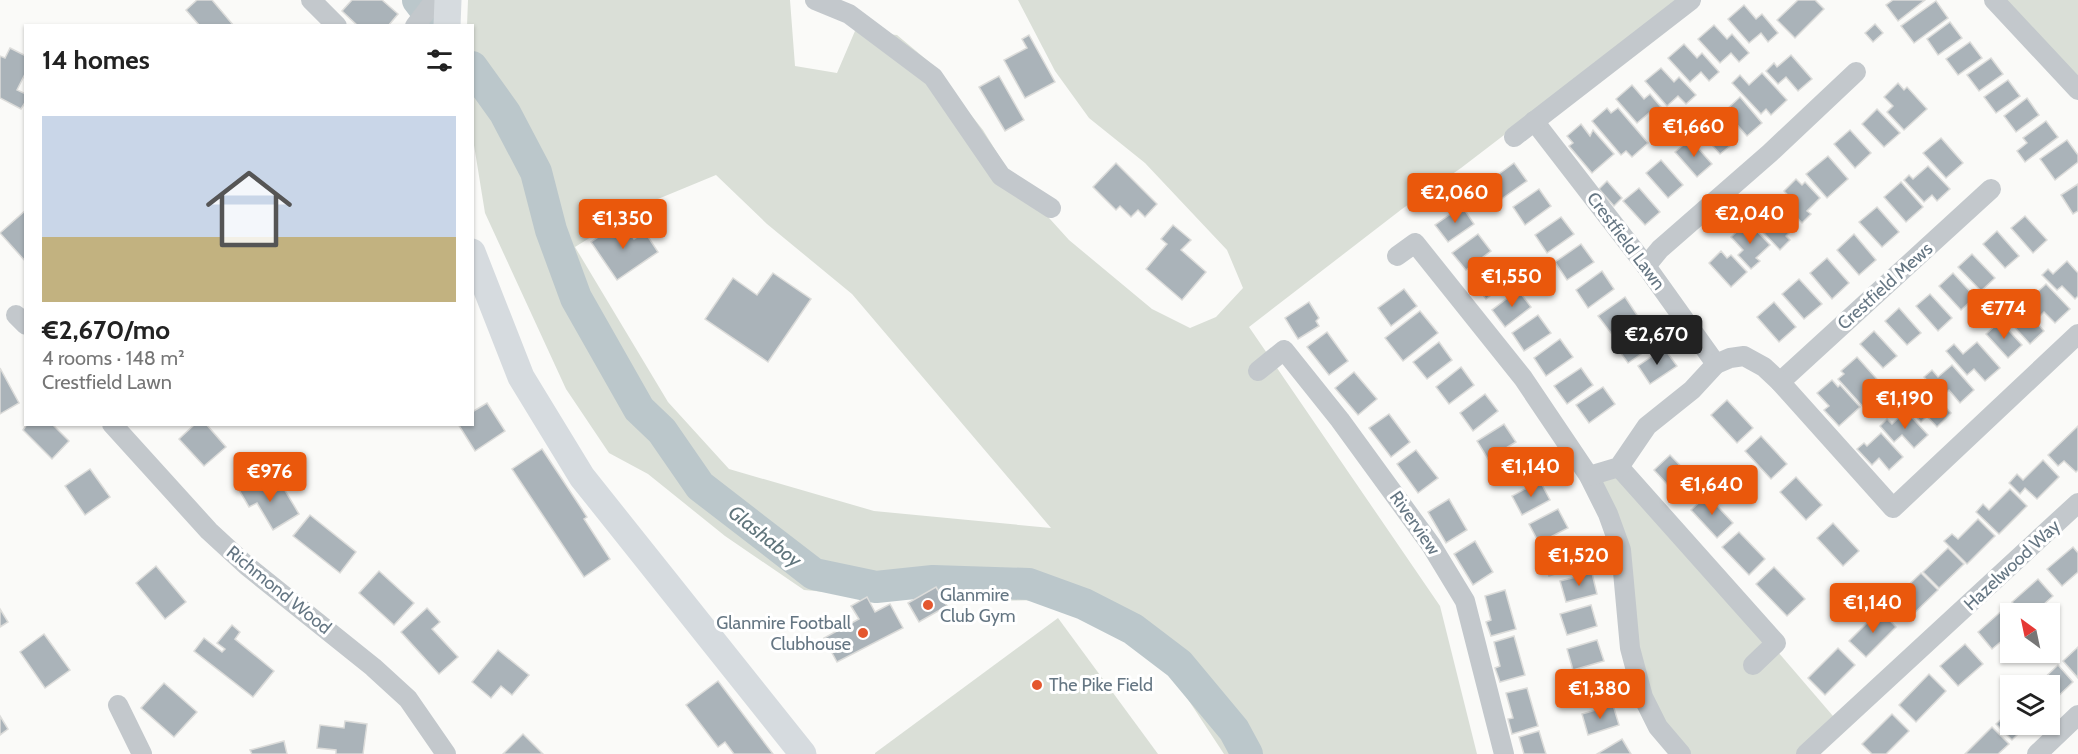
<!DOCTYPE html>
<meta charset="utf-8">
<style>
:root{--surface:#fff;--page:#f2f2f2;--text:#222;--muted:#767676;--line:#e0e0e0;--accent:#ea580c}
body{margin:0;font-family:Cabin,sans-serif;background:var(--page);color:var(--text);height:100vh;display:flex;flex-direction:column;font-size:22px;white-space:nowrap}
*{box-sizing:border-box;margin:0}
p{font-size:20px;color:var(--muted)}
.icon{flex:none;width:33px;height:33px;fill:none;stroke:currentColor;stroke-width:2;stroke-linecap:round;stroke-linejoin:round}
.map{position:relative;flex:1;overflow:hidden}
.drawer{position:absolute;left:24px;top:24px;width:450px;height:402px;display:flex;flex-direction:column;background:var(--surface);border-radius:0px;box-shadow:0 2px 4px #0004}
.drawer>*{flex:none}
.needle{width:39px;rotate:327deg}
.controls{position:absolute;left:2000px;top:603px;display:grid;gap:12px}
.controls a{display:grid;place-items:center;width:60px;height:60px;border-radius:0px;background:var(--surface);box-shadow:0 2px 4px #0004;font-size:30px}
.price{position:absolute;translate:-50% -51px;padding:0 14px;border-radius:6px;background:var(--accent);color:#fff;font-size:20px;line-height:39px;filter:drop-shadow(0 2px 3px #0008)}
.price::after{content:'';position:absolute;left:50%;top:36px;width:18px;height:14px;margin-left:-9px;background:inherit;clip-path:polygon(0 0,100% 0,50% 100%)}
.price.active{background:#222;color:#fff}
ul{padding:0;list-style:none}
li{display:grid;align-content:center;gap:12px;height:318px;padding:0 18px}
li+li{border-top:2px solid var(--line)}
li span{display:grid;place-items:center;height:186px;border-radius:0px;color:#555}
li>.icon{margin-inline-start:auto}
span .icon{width:108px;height:108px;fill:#fffc;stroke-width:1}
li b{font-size:26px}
h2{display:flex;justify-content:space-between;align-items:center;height:72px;padding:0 18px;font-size:26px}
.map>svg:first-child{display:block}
</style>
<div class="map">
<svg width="2078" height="754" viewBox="0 0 2078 754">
<rect width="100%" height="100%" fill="#fafaf8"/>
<g fill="#dadfd7" fill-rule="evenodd">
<path d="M468 0H790L795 66 837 73 855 31 897 35 928 61 983 130 1012 177 1069 240 1152 309 1190 328 1216 317 1243 288 1227 250 1145 163 1089 118 1055 71 1018 0H1681L1461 168 1402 209 1249 327 1440 606 1477 754H1224L1164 663 1108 625 1052 600 972 601 878 597 804 590 725 536 648 474 609 453 566 389 485 213 473 139 472 26H467ZM716 175 767 224 852 294 1051 528 874 511 729 469 668 402 575 247 641 206Z"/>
<path d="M1984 0H2078V93Z"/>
<path d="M1619 467 1839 723 1806 754H1681L1658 727 1589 476Z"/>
<path d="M1058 618 1158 754H875V753Z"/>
</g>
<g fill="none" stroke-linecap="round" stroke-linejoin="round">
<g stroke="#bbc7cb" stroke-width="32">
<path d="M418 0 438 26"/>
<path d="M472 67 505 113 536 172 551 230 576 298 639 409 662 431 700 486 814 574 876 587 933 581 1029 584 1084 604 1133 629 1179 664 1234 730 1247 754"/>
</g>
</g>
<g fill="#aab3b9" stroke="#dcdcda" stroke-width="1.5">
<path d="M197 0H212L234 26H200L186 10Z"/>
<path d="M352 0H382L398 14 388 26H358L342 11Z"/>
<path d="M1798 0H1815L1824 9 1795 38 1777 20Z"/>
<path d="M1893 0H1925L1898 21 1886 5Z"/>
<path d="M1936 1 1948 18 1914 43 1901 26Z"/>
<path d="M1744 5 1756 19 1762 14 1778 33 1768 42 1761 33 1749 43 1728 19Z"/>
<path d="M1950 22 1962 38 1938 55 1927 39Z"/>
<path d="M1875 24 1883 33 1873 42 1865 33Z"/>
<path d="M1714 25 1727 39 1732 34 1749 53 1739 62 1731 53 1720 63 1698 39Z"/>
<path d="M1029 35 1055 82 1025 98 1004 60 1027 48 1022 39Z"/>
<path d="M1970 42 1982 58 1958 75 1946 59Z"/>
<path d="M1684 44 1697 58 1702 53 1719 72 1709 81 1701 72 1690 82 1668 58Z"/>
<path d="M10 48 26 56V72L17 90 26 94V101L21 109 0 98V56L5 58Z"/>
<path d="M1791 55 1812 79 1798 91 1786 77 1778 84 1766 71 1774 63 1777 67Z"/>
<path d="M1991 58 2003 74 1979 91 1967 75Z"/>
<path d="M1661 68 1674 82 1679 77 1696 95 1686 104 1678 96 1667 106 1645 81Z"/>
<path d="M1762 73 1787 100 1771 115 1766 109 1761 114 1732 83 1740 75 1749 85Z"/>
<path d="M999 76 1024 120 1005 131 979 87Z"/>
<path d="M2008 80 2020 96 1996 113 1984 97Z"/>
<path d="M1898 83 1904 90 1907 87 1927 109 1904 130 1887 112 1893 106 1884 97Z"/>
<path d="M1632 85 1644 99 1650 94 1666 113 1656 121 1649 113 1637 123 1616 99Z"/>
<path d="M1740 97 1762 123 1747 136 1725 111Z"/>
<path d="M2027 98 2039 115 2016 132 2004 116Z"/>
<path d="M1607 108 1611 113 1618 108 1648 143 1632 157 1626 151 1621 155 1592 121Z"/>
<path d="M1877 109 1900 133 1884 147 1862 124Z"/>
<path d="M1713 116 1736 141 1720 154 1698 129Z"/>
<path d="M2046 121 2058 137 2025 162 2017 151 2027 143 2023 138Z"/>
<path d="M1581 124 1590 136 1593 130 1614 154 1592 173 1569 146 1573 143 1567 136Z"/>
<path d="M1850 130 1871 153 1855 168 1834 144Z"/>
<path d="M1941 138 1963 163 1946 178 1923 153Z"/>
<path d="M1690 139 1712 164 1697 177 1675 152Z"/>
<path d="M2067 140 2078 155V162L2055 180 2040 159Z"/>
<path d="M1828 156 1848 179 1827 198 1806 174Z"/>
<path d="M1661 160 1683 185 1668 198 1646 173Z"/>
<path d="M1116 163 1157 204 1145 217 1138 210 1131 217 1120 206 1116 210 1093 187Z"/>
<path d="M1514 163 1527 181 1500 200 1488 182Z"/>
<path d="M1928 166 1950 189 1937 201 1932 195 1924 202 1904 180 1909 175 1913 179Z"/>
<path d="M1796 179 1802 185 1805 182 1820 198 1807 211 1811 214 1802 223 1788 208 1795 203 1784 191Z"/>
<path d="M1607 181 1622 198 1614 206 1599 189Z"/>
<path d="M1901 182 1923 207 1906 222 1884 197Z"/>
<path d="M2078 184V211L2073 214 2061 195Z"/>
<path d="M1639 188 1660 212 1645 225 1623 201Z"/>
<path d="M1539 189 1551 206 1525 225 1513 207Z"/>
<path d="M1773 203 1778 209 1780 207 1797 225 1786 236 1790 240 1780 250 1764 233 1770 228 1759 216Z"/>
<path d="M1462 206 1474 224 1448 242 1435 225Z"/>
<path d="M1877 207 1899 232 1882 247 1859 222Z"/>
<path d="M26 210V262L0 233Z"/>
<path d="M2025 216 2047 240 2033 253 2011 228Z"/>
<path d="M1561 217 1574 234 1547 253 1535 235Z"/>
<path d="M622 221 634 239 645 232 658 252 617 280 591 242Z"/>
<path d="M1173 225 1191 240 1181 250 1206 272 1182 300 1146 269 1167 244 1161 239Z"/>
<path d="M1744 225 1750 232 1754 228 1770 245 1756 258 1760 261 1751 269 1738 255 1743 250 1731 237Z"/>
<path d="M1997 231 2019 256 2005 268 1983 244Z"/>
<path d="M1478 234 1491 251 1466 270 1452 253Z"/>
<path d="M1854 234 1876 260 1859 275 1837 250Z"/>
<path d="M1581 244 1594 262 1567 280 1555 262Z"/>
<path d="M1721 251 1727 258 1731 255 1747 272 1731 287 1709 263Z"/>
<path d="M1972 254 1995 278 1981 291 1958 267Z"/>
<path d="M1827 258 1849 283 1832 299 1810 273Z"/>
<path d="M2067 261 2078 273V296L2075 299 2062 286 2057 290 2042 275 2048 269 2053 274Z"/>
<path d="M1499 262 1512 279 1486 299 1473 282Z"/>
<path d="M1602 271 1614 289 1588 308 1576 290Z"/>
<path d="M773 273 811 299 768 362 705 319 733 278 757 295Z"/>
<path d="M1953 273 1975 297 1961 310 1939 286Z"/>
<path d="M1799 279 1822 304 1804 319 1782 294Z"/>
<path d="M2046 284 2070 309 2055 323 2044 312 2038 318 2018 297 2026 290 2032 297Z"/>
<path d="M1404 289 1417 306 1391 326 1378 308Z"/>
<path d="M1518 290 1531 307 1505 327 1492 310Z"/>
<path d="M1930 294 1952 318 1938 331 1916 306Z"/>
<path d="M1625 297 1637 315 1611 333 1598 316Z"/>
<path d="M1309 302 1319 318 1316 321 1319 326 1298 339 1285 318Z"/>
<path d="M1774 302 1796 327 1779 342 1757 317Z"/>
<path d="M2022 307 2044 331 2030 344 2008 320Z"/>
<path d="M1899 308 1921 333 1907 345 1885 321Z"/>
<path d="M1420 311 1438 333 1403 361 1385 338Z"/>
<path d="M1538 315 1551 333 1524 351 1512 333Z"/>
<path d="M2000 321 2022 345 2008 358 1986 334Z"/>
<path d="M1642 327 1654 345 1628 363 1615 345Z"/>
<path d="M1874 331 1897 356 1883 368 1860 344Z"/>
<path d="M1327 332 1348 361 1329 375 1307 347Z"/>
<path d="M1560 339 1573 357 1546 376 1534 358Z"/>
<path d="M1439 342 1452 360 1427 379 1413 362Z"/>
<path d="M1977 342 2000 368 1985 381 1974 369 1967 375 1946 351 1954 344 1963 354Z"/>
<path d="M1664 348 1677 366 1650 384 1638 366Z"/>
<path d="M1857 357 1883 386 1878 391 1882 396 1866 410 1838 379 1844 374 1841 371Z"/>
<path d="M1952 365 1974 390 1960 403 1949 390 1941 397 1924 377 1932 370 1938 377Z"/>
<path d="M1461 367 1474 385 1449 404 1436 387Z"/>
<path d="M0 368 19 403 0 414Z"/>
<path d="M1581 368 1593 385 1567 404 1554 386Z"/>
<path d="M1354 372 1377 399 1358 415 1335 388Z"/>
<path d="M1832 380 1838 387 1840 385 1860 407 1839 426 1824 410 1829 406 1817 393Z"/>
<path d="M1603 387 1615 404 1589 423 1576 405Z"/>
<path d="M1906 387 1918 399 1928 389 1951 413 1937 427 1927 416 1921 422 1897 396Z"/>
<path d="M1485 394 1498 411 1473 431 1460 413Z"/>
<path d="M1727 400 1753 428 1737 443 1711 415Z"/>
<path d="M487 403 505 431 475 451 458 424H472V412Z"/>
<path d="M1906 411 1928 435 1914 448 1902 435 1894 442 1880 426 1887 419 1892 424Z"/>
<path d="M1389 414 1410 442 1391 457 1369 428Z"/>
<path d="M27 424H52L69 441 52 459 23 430Z"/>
<path d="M195 424H206L226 447 204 466 179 439Z"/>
<path d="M1504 424 1516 442 1488 459 1477 441Z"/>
<path d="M2078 426V470L2076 472 2064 461 2058 466 2048 455Z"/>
<path d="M1881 433 1903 457 1889 470 1879 458 1872 465 1857 449 1864 443 1867 446Z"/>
<path d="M1761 436 1787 464 1771 479 1745 451Z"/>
<path d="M542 449 587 517 584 519 610 559 584 577 512 469Z"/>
<path d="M1519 449 1530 468 1503 485 1492 466Z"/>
<path d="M1416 450 1438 478 1418 493 1397 464Z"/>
<path d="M1670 455 1697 483 1680 498 1654 470Z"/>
<path d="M2043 460 2059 477 2037 499 2025 488 2020 494 2009 483 2017 474 2023 480Z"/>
<path d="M90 469 110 497 85 515 65 486Z"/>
<path d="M260 477 271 494 283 487 299 514 273 530 257 503 249 507 239 490Z"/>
<path d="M1796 477 1822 505 1806 520 1780 492Z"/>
<path d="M1540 481 1550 500 1522 515 1512 496Z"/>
<path d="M2010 489 2027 506 1999 534 1976 512 1983 504 1989 510Z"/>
<path d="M1707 495 1733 523 1717 538 1691 510Z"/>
<path d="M1449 499 1467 530 1446 543 1428 512Z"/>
<path d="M1558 509 1568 528 1539 543 1529 524Z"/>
<path d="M310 515 356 552 340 573 293 536Z"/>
<path d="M1978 519 1995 536 1967 564 1944 541 1952 534 1958 539Z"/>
<path d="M1833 523 1859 551 1843 566 1817 538Z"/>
<path d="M1739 532 1765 559 1749 575 1722 547Z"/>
<path d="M1475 541 1493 572 1473 585 1454 554Z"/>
<path d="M1574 545 1580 566 1549 576 1543 555Z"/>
<path d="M2073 547 2078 553V572L2062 586 2047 569Z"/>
<path d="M1948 548 1964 564 1939 588 1923 572Z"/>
<path d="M156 566 186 602 165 619 136 583Z"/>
<path d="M1774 567 1805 599 1787 616 1756 584Z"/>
<path d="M379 571 414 603 394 625 359 593Z"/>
<path d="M1592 573 1597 594 1566 602 1560 581Z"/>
<path d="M1921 573 1938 590 1907 620 1890 603Z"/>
<path d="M2038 579 2053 596 2033 614H2022L2012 602Z"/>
<path d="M936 587 947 606 919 622 908 603Z"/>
<path d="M1505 590 1516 629 1491 636 1486 622 1491 620 1485 596Z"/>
<path d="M867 597 875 612 890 604 903 628 837 662 824 638 859 619 851 606Z"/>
<path d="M1591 605 1597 626 1567 635 1560 614Z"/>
<path d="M2006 607 2012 614H2010V634L1992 649 1978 632Z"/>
<path d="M427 608 440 622 432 629 458 657 439 674 401 632Z"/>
<path d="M0 609 8 622 0 627Z"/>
<path d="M1880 610 1896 627 1866 657 1849 641Z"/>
<path d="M232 625 240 632 235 639 274 671 253 697 194 651 204 638 222 652 225 649 217 643Z"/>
<path d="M44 634 70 670 45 688 20 652Z"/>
<path d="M1514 636 1525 675 1500 682 1495 668 1500 666 1494 642Z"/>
<path d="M1597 640 1604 661 1573 670 1567 649Z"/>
<path d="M1965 644 1983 664 1958 686 1940 666Z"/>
<path d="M2078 647V678L2063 661Z"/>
<path d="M1838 648 1855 665 1825 695 1808 678Z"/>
<path d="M498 650 529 675 512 695 501 686 491 698 472 682Z"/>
<path d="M2058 665 2073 682 2049 705V686H2036Z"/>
<path d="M1604 672 1610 693 1580 702 1573 681Z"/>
<path d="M1929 674 1946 691 1916 722 1899 705Z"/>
<path d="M718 681 773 754H734L725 742 718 747 686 705Z"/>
<path d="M164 683 197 712 174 737 141 708Z"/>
<path d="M1527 688 1538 726 1512 734 1508 719 1513 718 1506 693Z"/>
<path d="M1613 705 1619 725 1588 735 1582 714Z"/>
<path d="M2010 711V724H2028L2012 740 1996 724Z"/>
<path d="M1892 714 1909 731 1886 754H1872L1862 744Z"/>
<path d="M0 716 8 729 0 735Z"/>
<path d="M345 721 367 724 363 754H336V750L317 748 320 725 344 728Z"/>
<path d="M1992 727 2009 744 1998 754H1965Z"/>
<path d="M1539 731 1546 754H1524L1519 737Z"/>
<path d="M523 734 543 754H503Z"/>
<path d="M1622 739 1631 754H1597Z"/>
<path d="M284 741 287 754H252L250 750Z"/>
</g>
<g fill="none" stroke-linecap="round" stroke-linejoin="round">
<g stroke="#c3c8cc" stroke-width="20">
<path d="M311 0 337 26"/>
<path d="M815 0 849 14 933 77 1001 176 1051 208"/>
<path d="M1994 0 2078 90"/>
<path d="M415 26 435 0"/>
<path d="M1534 121 1646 266 1716 364"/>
<path d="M1514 137 1691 0"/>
<path d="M1397 256 1415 243 1523 378 1589 476 1608 514 1621 550 1630 648 1643 697 1658 727 1681 754"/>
<path d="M1646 266 1660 249 1770 153 1856 72"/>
<path d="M16 315 26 325"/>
<path d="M1258 371 1284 350 1340 420 1431 545 1465 601 1504 754"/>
<path d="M1780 382 1991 189"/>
<path d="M112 424 209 531 247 566 373 667 408 699 446 754"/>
<path d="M1619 467 1776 643 1753 665"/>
<path d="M1589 476 1619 467 1647 426 1692 390 1716 364 1730 358 1744 356 1764 367 1780 382 1893 508 2078 334"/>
<path d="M118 705 142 754"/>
<path d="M1806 754 2078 503"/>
<path d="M2037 754 2078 715"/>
</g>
<g stroke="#d6dbdf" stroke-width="27">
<path d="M447 26 448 0"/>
<path d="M472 252 521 377 582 477 803 754"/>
</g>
</g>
<g fill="#e4572e" stroke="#fff" stroke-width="2">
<circle cx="928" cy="605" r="6"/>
<circle cx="863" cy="633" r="6"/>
<circle cx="1037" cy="685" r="6"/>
</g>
<g text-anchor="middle" stroke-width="6" stroke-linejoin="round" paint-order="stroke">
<g font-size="18" fill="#657683" stroke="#fff">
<text transform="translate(1626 241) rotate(53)" y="6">Crestfield Lawn</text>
<text transform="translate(1885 286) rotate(-42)" y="6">Crestfield Mews</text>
<text transform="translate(1415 523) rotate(55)" y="6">Riverview</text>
<text transform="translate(2012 565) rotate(-43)" y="6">Hazelwood Way</text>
<text transform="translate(279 590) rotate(39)" y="6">Richmond Wood</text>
</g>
<g font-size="18" fill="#657683" stroke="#fff" text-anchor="start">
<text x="940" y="601">Glanmire<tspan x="940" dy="21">Club Gym</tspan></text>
<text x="851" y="629" text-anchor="end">Glanmire Football<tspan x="851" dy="21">Clubhouse</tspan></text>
<text x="1049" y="691">The Pike Field</text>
</g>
<g font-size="20" font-style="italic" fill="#60757c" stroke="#fff">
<text transform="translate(765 536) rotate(38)" y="7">Glashaboy</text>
</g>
</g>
</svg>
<div class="controls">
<a><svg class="needle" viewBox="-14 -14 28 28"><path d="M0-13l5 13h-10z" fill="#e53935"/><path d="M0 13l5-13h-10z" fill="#767676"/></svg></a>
<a><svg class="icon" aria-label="layers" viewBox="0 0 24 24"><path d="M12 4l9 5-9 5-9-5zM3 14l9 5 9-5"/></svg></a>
</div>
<b class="price" style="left:1694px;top:158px">€1,660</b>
<b class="price" style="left:1455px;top:224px">€2,060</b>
<b class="price" style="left:1750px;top:245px">€2,040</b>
<b class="price" style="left:623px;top:250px">€1,350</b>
<b class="price" style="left:1512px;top:308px">€1,550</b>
<b class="price" style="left:2004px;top:340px">€774</b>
<b class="price active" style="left:1657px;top:366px">€2,670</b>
<b class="price" style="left:1905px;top:430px">€1,190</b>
<b class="price" style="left:1531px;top:498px">€1,140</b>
<b class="price" style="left:270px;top:503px">€976</b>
<b class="price" style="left:1712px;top:516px">€1,640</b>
<b class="price" style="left:1579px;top:587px">€1,520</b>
<b class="price" style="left:1873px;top:634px">€1,140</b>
<b class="price" style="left:1600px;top:720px">€1,380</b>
<section class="drawer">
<h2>14 homes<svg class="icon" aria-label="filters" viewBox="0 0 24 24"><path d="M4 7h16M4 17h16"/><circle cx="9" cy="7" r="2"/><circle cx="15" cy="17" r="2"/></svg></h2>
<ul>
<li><span style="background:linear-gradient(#c9d6e8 65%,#c2b280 0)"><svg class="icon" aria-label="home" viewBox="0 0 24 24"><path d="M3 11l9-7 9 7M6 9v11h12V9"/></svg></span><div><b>€2,670/mo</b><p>4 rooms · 148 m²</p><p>Crestfield Lawn</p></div></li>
</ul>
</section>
</div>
